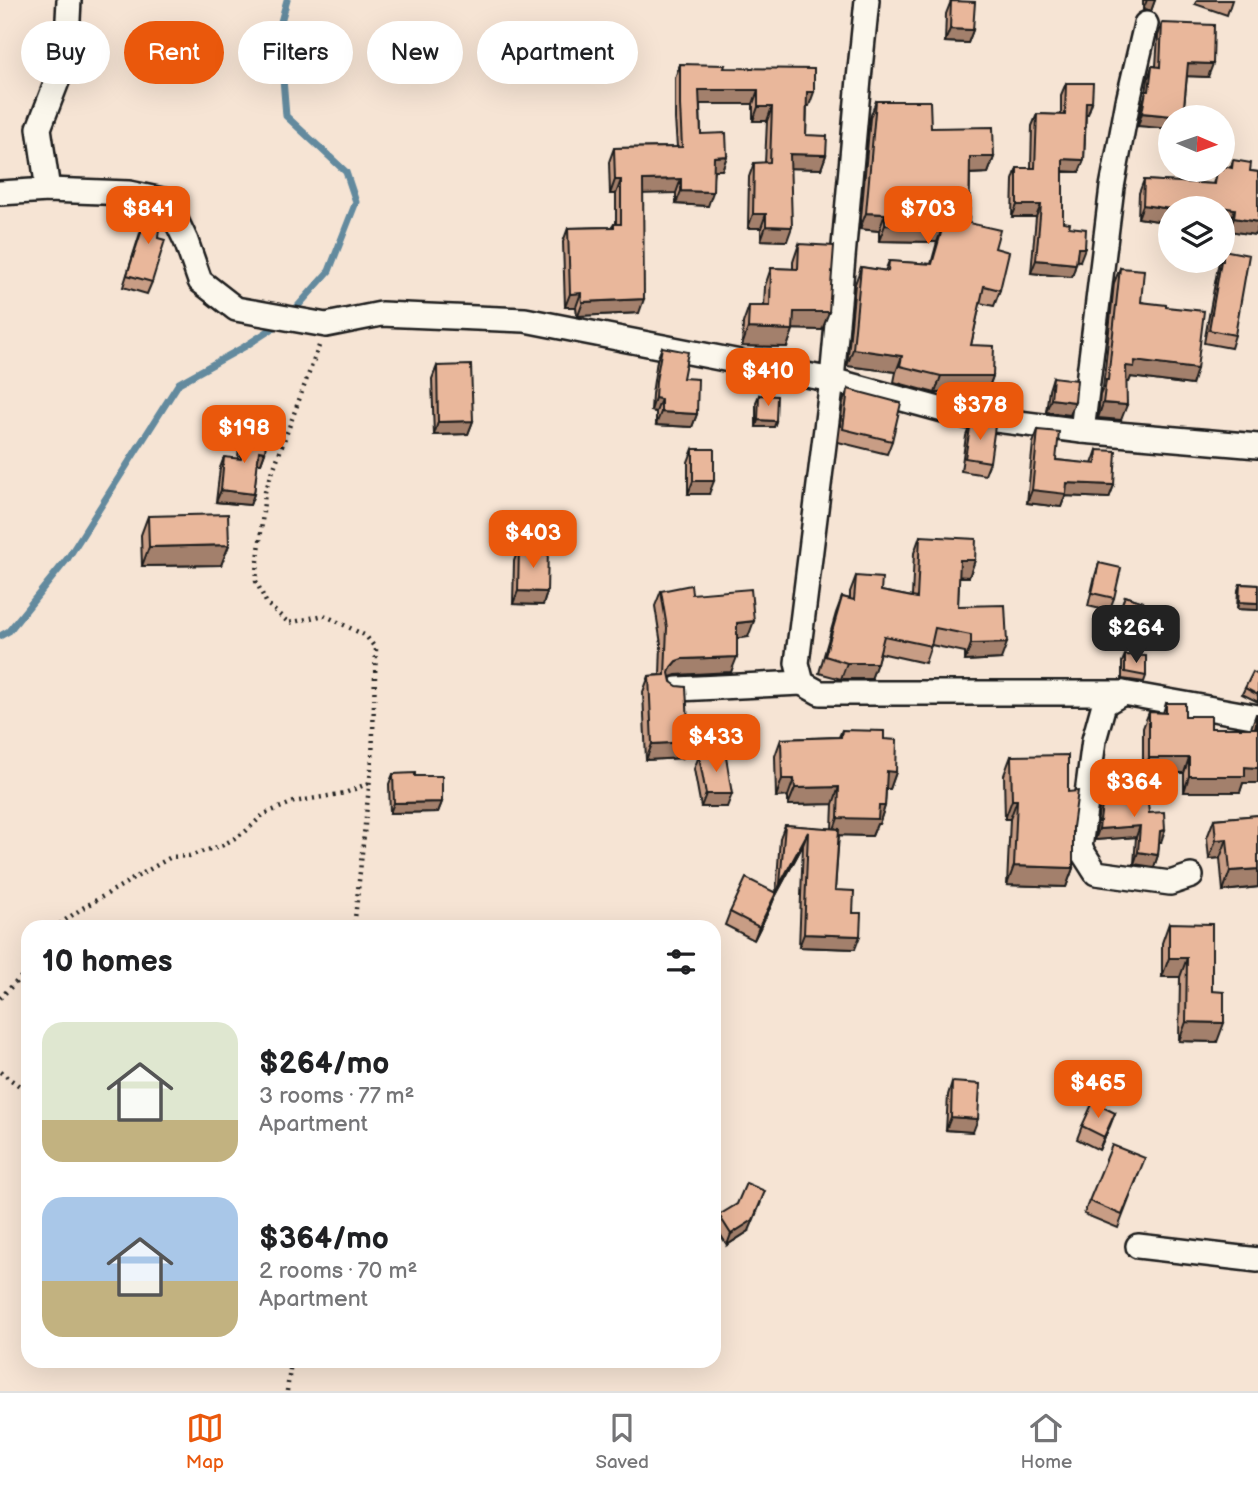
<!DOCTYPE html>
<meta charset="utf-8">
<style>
:root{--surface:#fff;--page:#f6f6f6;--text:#202124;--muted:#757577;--line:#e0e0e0;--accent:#ea580c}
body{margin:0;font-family:"Balsamiq Sans",sans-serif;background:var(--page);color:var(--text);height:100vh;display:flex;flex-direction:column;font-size:26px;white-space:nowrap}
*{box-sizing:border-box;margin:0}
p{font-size:23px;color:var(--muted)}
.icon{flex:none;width:38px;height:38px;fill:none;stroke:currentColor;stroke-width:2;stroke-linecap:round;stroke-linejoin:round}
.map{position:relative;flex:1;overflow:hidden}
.drawer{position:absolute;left:21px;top:920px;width:700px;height:448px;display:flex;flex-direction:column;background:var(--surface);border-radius:21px;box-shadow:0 7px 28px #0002}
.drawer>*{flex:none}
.top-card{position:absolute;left:21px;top:21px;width:700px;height:63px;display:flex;gap:14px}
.needle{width:46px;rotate:92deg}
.controls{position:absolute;left:1158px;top:105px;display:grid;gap:14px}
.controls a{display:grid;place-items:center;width:77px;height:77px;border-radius:50%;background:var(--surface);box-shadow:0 7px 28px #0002;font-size:35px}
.price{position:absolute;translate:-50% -60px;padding:0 16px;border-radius:14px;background:var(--accent);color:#fff;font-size:23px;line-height:46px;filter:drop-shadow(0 2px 4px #0008)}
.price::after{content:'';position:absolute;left:50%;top:42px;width:21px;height:16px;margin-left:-10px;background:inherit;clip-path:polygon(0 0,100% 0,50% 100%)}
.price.on{background:#222;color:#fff}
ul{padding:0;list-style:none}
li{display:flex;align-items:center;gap:21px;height:175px;padding:0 21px}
li span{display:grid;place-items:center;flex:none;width:196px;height:140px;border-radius:21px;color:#555}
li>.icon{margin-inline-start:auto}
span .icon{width:84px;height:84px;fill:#fffc;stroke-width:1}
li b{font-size:30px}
h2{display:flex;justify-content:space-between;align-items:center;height:84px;padding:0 21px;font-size:30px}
.pill{padding:0 24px;border-radius:32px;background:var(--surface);box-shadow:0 7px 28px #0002;font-size:24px;line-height:63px}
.pill.on{background:var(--accent);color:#fff}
.tabs{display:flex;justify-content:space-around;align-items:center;height:98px;border-top:2px solid var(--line);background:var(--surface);font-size:19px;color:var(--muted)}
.tabs a{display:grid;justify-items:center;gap:4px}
.tabs .on{color:var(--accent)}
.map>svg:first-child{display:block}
</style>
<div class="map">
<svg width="1258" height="1391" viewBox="0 0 1258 1391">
<rect width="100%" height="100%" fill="#f6e4d4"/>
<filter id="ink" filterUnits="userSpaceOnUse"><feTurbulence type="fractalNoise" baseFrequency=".0143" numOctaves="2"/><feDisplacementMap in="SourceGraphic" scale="14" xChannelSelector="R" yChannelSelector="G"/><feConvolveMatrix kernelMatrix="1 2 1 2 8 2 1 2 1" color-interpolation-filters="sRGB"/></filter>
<g filter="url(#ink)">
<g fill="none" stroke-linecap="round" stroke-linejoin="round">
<g stroke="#638a9e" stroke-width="7">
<path d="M287 0 279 29 286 116 346 172 356 202 329 271 290 315"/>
<path d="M0 636 9 631 68 558 179 383 244 347 281 323"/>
</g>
<g stroke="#1c1c1c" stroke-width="28">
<g id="street">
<path d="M48 190 39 128 66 58 69 0"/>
<path d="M0 193 48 190 129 193 167 201 186 241 200 281 236 309 326 325 381 314 525 320 832 380 859 79 867 0"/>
<path d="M1082 431 1112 187 1128 101 1146 24"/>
<path d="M1258 446 1082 431 965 416 832 380 797 663 802 683 820 693H1123L1258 717"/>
<path d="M677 689 802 683"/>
<path d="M1123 693 1104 704 1094 740 1080 848 1096 873 1170 883 1191 876"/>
<path d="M1138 1246 1258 1260"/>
</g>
</g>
<g stroke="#1c1c1c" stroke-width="4.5" stroke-dasharray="2 5" stroke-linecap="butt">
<path d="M319 346 265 492 256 581 267 604 289 623 324 615 366 636 376 649 372 759 354 928"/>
<path d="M54 928 81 909 171 857 189 856 223 845 245 832 264 814 294 802 345 793 369 783"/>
<path d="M0 998 28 970"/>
<path d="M0 1072 28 1092"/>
<path d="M287 1391 291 1362"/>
</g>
<use href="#street" stroke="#fbf7ec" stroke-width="23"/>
</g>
<g fill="#c89d85" stroke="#1c1c1c" stroke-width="2">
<path d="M1143 0H1155L1151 11 1143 10Z"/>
<path d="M1197 0H1232L1227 15 1195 4Z"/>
<path d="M951 1 973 30 968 43 945 42 946 14Z"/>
<path d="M1162 23 1208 77 1187 76 1183 117H1171L1138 126 1142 104 1146 93 1148 79 1152 66H1156L1158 36Z"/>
<path d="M680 64 724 68 809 106H807L806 135 826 155 821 169 790 168 787 241 761 240V228H748L749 177 754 163H765L767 121H753V104H700L701 134 727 156 722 170H714L708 206 676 204V193H643L639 313 577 316 576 307H565L563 242 568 228 612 227 614 224H616V194H610L609 162 614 148 677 147 675 119V78Z"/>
<path d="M1066 83 1092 102 1088 114H1086L1084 160 1079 172H1063V222L1069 227 1080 261 1077 260 1072 277 1031 273 1036 217H1012L1013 180 1017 168H1031L1032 126 1037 114 1061 115V95Z"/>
<path d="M876 101 994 157 988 173 970 174 969 223 995 248 1000 290 994 306 980 303 971 345 993 376 987 392 935 393 894 382 896 372 847 366 855 284 861 267 885 271 889 261 931 264 937 242 879 241V231L860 229 870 118Z"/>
<path d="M1233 160 1250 171 1258 172V226L1255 235 1229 231 1230 222 1171 208V223L1138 218 1139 193 1144 180 1213 184 1217 170H1223L1231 167Z"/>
<path d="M147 211 152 282 147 294 123 287Z"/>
<path d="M799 244 822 330 793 329 787 347 742 346 743 323 749 306H764L765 286 771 268 793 269V262Z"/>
<path d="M1219 261H1223L1235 335 1231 348 1204 343Z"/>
<path d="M1120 268 1141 302 1166 307 1192 385 1131 377 1129 382H1126L1121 420 1098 418 1100 395 1103 388 1114 283Z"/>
<path d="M662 347 683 378 697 414 692 427 656 425V412L651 411 652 394 657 360Z"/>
<path d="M437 366 473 421 468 434 434 435 432 379Z"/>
<path d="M1053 377 1070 415 1046 412 1049 390Z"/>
<path d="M848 389 892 441 887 454 838 442 843 402Z"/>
<path d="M759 395 776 421 774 427H756V402Z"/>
<path d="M971 422 990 462 985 475 961 471 966 436Z"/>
<path d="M1038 430 1056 460 1092 464 1097 450 1114 485 1109 498 1065 496 1061 507 1027 503 1033 443Z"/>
<path d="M243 433 265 452 261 463H257L254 494 250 505 216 502 220 468 224 457 238 459 239 444Z"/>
<path d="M693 449 709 494H688V462Z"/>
<path d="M148 516 229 545 221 565 142 566 141 535Z"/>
<path d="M920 536 975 560 969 577H959L958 606 1001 659 965 661V652L931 645 925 663 880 653 871 679H841L819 673 836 613 842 597 850 599V592L856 576 881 591 912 597 914 553Z"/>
<path d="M519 548 547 592 543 605 513 604 514 561Z"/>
<path d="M1099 563 1114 598 1109 611 1088 606 1095 576Z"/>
<path d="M1240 584 1258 585V610L1237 609 1238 590Z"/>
<path d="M661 591 692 594 748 637 737 638 731 672 676 675 670 677 689 742 683 758 646 760 643 692 649 676 660 675 661 644 655 606Z"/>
<path d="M1125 596 1143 602 1135 625 1116 619Z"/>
<path d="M1125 655 1146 676 1144 682 1122 679V662Z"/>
<path d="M1258 675V702L1242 694 1245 688Z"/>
<path d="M1166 703 1185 716 1211 728H1251L1256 714H1258L1243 783 1240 792H1184V773H1143V728L1149 712 1163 713Z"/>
<path d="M842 730 884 739 896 772 890 789H886L885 806 879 824H877L872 836 839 835 835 890 853 913 855 949 799 947 803 845 775 897 776 894 771 906 754 940 725 925 730 912 776 893 780 838 785 825 832 829 833 804 788 805V796L776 797 775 756 781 739 839 737Z"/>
<path d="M699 756 727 807H701L694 769Z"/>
<path d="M1011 756 1068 792 1073 868 1066 887 1007 885 1010 819H1005L1004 775Z"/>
<path d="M393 774 415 776 442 802 438 812 390 813 389 784Z"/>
<path d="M1103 797 1149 813 1161 842H1159L1158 855 1154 867 1134 864 1136 837 1095 840 1099 809Z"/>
<path d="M1258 815V887L1223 891 1220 858 1209 859 1207 838 1214 819Z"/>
<path d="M1169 923 1212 991 1217 1042 1179 1041 1180 977H1162V943Z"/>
<path d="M952 1082 973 1132 946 1130 948 1095Z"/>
<path d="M1115 1113 1099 1150 1077 1139 1082 1126Z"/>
<path d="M1140 1171 1118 1228 1084 1214 1089 1201Z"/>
<path d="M719 1215 749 1231 727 1245 715 1226Z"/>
</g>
<g fill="#a3806c" stroke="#1c1c1c" stroke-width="2">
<path d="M1147 0H1155L1151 11 1143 10Z"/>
<path d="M950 29 973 30 968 43 945 42Z"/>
<path d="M1188 63 1213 64 1208 77 1184 76Z"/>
<path d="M699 90H758L753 104H694Z"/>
<path d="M807 92H814L809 106H802Z"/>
<path d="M1086 102H1092L1088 114H1082Z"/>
<path d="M758 107H772L767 121H753Z"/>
<path d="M1142 113 1183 117H1171V129L1138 126Z"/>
<path d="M790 154 826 155 821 169 785 168Z"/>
<path d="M727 156 722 170H709L714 157Z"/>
<path d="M970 157H994L988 173 964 174Z"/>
<path d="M1063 159 1084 160 1079 172 1059 171Z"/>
<path d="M681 179 676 193 638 194 643 180Z"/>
<path d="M615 180H621L616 194H610Z"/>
<path d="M681 191 713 192 708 206 676 204Z"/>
<path d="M1187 202 1235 209 1230 222 1223 221V208H1184Z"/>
<path d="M1017 205H1041L1036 217H1012Z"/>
<path d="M1143 205 1171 209V223L1138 218Z"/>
<path d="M866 213 885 214 879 231 860 229Z"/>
<path d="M753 214H766L761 228H748Z"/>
<path d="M1234 218 1258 222V226L1255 235 1229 231Z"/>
<path d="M885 225 943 226 937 242 879 241Z"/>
<path d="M766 226 792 227 787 241 761 240Z"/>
<path d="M1078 248H1085L1080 261 1073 260Z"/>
<path d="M1036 260 1076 264 1072 277 1031 273Z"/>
<path d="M581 293 576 307H565L570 294Z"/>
<path d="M644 299 639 313 578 316 583 302Z"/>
<path d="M794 312H829L822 330 787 329Z"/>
<path d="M748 328 793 330 787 347 742 346Z"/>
<path d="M853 349 902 356 896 372 847 366Z"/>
<path d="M1135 361 1197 369 1192 385 1131 377 1129 382 1121 381 1126 366Z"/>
<path d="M941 376H993L987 392 935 393Z"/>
<path d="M655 398 661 399 656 412 651 411Z"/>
<path d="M1051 399 1075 402 1070 415 1046 412Z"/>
<path d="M1103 403 1127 405 1121 420 1098 418Z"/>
<path d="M661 412 697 414 692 427 656 425Z"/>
<path d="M758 420 776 421 774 427H756Z"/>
<path d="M473 421 468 434 434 435 438 422Z"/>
<path d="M259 451 265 452 261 463H255Z"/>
<path d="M693 481H714L709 494H688Z"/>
<path d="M1067 483 1114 485 1109 498 1065 496 1061 507 1027 503 1032 490Z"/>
<path d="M221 490 254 494 250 505 216 502Z"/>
<path d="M229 545 221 565 142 566 149 547Z"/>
<path d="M960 560H975L969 577 954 576Z"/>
<path d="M518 591 547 592 543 605 513 604Z"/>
<path d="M1239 602 1258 603V610L1237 609Z"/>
<path d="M754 621 748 637 732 639 737 623Z"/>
<path d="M1007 643 1001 659 965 661 971 644Z"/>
<path d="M737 657 731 672 676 675 670 677 665 682 671 667 676 661 682 659Z"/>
<path d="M847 663H877L871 679H841Z"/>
<path d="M689 742 683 758 646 760 652 744Z"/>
<path d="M1149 758H1189L1184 773H1143Z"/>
<path d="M1245 767 1258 768V783H1243L1240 792H1184L1189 776Z"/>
<path d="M887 771 896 772 890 789H880Z"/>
<path d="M782 779H794L788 796 776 797Z"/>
<path d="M839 787 833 804 788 805 795 788Z"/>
<path d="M706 794H732L727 807H701Z"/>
<path d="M1012 800H1017L1010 819H1005Z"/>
<path d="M442 802 438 812 390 813 394 803Z"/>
<path d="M879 806H885L879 824H877L872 836 832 835 838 818Z"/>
<path d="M1140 826 1136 837 1095 840 1099 829Z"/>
<path d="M1165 830 1161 842H1156L1160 831Z"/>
<path d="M808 832 803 845 775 897 780 884Z"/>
<path d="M1227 839 1220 858 1209 859 1216 840Z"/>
<path d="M1138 852 1158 855 1154 867 1134 864Z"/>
<path d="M1014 866 1073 868 1066 887 1007 885Z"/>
<path d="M1258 869V887L1223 891 1230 871Z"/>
<path d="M776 893 771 906 754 940 759 927Z"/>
<path d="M804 934 860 936 855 949 799 947Z"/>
<path d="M1169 958H1187L1180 977H1162Z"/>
<path d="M1186 1022 1224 1023 1217 1042 1179 1041Z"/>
<path d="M1115 1113 1110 1126 1099 1150 1104 1137Z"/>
<path d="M951 1117 978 1119 973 1132 946 1130Z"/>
<path d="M761 1202 749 1231 727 1245 731 1234Z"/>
</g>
<g fill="#e9b79b" stroke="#1c1c1c" stroke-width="2">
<path d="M951 1 975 2 973 30 950 29Z"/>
<path d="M1162 23 1214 25 1213 64 1188 63 1183 117 1142 113 1146 91H1149L1152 66 1160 67Z"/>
<path d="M680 64 725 65 724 68 814 69V92H807L806 135 827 136 826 155 790 154 792 227 766 226V214H753L754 163 770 162 772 107H758V90H699L701 134 726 133 727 156 714 157 713 192 681 191V179L643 180 644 299 582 302 581 293 570 294 568 228 614 227V224H621V180H615L614 148 682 147 680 105Z"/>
<path d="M1066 83H1093L1092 102H1086L1084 160 1063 159V222L1070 223 1069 227 1086 229 1085 248H1078L1076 264 1036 260 1041 205H1017V168H1035L1037 114 1065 115Z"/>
<path d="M876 101H930L931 128 993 127 994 157H970L969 223 1000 230 995 248 1009 252 1000 290 984 286 971 345 994 346 993 376H941L900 366 902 356 853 349 861 267 888 271 889 261 932 264 943 226 885 225V214L866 213Z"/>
<path d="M1233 160 1251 163 1250 171 1258 172V222L1234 218 1235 209 1187 202 1186 208 1171 209 1143 205 1144 180 1215 184 1217 170H1223V166L1232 168Z"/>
<path d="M152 199 162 202 158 238 165 240 152 282 127 275Z"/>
<path d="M799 244 834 246 829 312H794L793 330 748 328 749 306H770L771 268 798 269Z"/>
<path d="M1223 250 1249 255 1235 335 1209 330 1221 261H1223Z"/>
<path d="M1120 268 1144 270 1141 302 1166 305V307L1204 311 1197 369 1135 361 1134 367 1126 366 1127 405 1103 403 1106 380H1108Z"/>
<path d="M662 347 688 352 683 378 698 379 697 414 661 412V399L655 398 656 381Z"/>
<path d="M471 365 473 421 438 422 437 366Z"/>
<path d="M1053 377 1077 380 1075 402 1051 399Z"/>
<path d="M848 389 901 403 892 441 843 429Z"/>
<path d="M759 395 777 396 776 421 758 420Z"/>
<path d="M971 422 995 426 990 462 965 458Z"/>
<path d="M1038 430 1059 432 1056 460 1096 464 1097 450 1116 451 1114 485 1067 483 1066 494 1032 490Z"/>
<path d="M243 433 267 434 265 452 259 451 254 494 221 490 224 457 241 459Z"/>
<rect x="693" y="449" width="21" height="32"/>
<path d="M228 514 229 545 149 547 148 516Z"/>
<path d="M920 536 976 539 975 560H960L958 606 1005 605 1007 643 971 644V635L935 628 931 646 884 636 877 663H847L825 656 842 597 854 600 856 576 882 578 881 591 917 598Z"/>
<path d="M519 548H548L547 592 518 591Z"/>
<path d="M1099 563 1121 568 1114 598 1092 593Z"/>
<path d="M1240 584 1258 585V603L1239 602Z"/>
<path d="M691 585 692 594 751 589 754 621 737 623V657L682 659 676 661 671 667 669 673 671 682 677 686 686 687 689 742 652 744 649 676 665 675 667 628 661 591Z"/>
<path d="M1125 596 1143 602 1137 619 1119 612Z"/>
<path d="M1125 655 1146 656V676L1125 672Z"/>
<path d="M1253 672 1258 675V695L1245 688Z"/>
<path d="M1166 703H1185V716H1211V728H1256V714H1258V768L1245 767V776H1189V758H1149V712L1166 713Z"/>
<path d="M842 730 884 731V739L897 740 896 772 887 771 885 806H879L878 819 838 818 839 787 795 788 794 779H782L781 739 841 737Z"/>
<path d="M725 751 732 794H706L699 756Z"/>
<path d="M1068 755V792L1078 791 1073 827V868L1014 866 1017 800H1012L1011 756Z"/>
<path d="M415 773V776H442V802L394 803 393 774Z"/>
<path d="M1147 794 1149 813 1164 812 1165 830 1160 831 1158 855 1138 852 1140 826 1099 829 1103 797Z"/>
<path d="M1258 815V869L1230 871 1227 839 1216 840 1214 819Z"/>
<path d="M785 825 839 829 835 890 854 891 853 913H861L860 936 804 934 808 832 780 884Z"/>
<path d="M746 878 776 893 759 927 730 912Z"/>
<path d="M1169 923 1212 924V991L1224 992V1023L1186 1022 1187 958H1169Z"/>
<path d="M952 1082 980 1084 978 1119 951 1117Z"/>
<path d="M1093 1102 1115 1113 1104 1137 1082 1126Z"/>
<path d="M1112 1145 1145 1158 1122 1215 1089 1201Z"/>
<path d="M746 1183 765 1191 753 1220 731 1234 719 1215 737 1204Z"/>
</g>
</g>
</svg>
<div class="controls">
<a><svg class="needle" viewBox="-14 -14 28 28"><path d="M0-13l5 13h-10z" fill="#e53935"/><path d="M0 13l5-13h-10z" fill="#757577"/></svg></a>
<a><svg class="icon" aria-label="layers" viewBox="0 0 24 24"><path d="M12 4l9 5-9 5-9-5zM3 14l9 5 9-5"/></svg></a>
</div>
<b class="price" style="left:148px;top:246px">$841</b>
<b class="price" style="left:928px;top:246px">$703</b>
<b class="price" style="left:768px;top:408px">$410</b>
<b class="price" style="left:980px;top:442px">$378</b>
<b class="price" style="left:244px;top:465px">$198</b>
<b class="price" style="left:533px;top:570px">$403</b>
<b class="price on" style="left:1136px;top:665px">$264</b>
<b class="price" style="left:716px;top:774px">$433</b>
<b class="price" style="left:1134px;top:819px">$364</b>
<b class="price" style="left:1098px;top:1120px">$465</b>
<div class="top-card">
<a class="pill">Buy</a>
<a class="pill on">Rent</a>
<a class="pill">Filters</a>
<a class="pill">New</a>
<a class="pill">Apartment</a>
</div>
<section class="drawer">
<h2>10 homes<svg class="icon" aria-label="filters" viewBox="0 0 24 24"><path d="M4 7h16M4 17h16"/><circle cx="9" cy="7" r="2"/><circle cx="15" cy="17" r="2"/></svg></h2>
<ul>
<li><span style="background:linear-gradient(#dfe7d0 70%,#c2b280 0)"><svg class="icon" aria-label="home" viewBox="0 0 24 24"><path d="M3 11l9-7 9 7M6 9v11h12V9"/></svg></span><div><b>$264/mo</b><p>3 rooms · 77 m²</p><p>Apartment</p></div></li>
<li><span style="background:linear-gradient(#a9c7e8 60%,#c2b280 0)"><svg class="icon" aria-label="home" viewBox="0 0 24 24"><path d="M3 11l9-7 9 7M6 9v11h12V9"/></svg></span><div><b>$364/mo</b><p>2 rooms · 70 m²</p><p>Apartment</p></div></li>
</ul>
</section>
</div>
<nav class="tabs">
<a class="on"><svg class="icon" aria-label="map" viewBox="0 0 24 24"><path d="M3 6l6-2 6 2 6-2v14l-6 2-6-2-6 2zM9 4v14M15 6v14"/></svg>Map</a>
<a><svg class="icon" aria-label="saved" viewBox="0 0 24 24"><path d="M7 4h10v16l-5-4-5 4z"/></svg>Saved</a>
<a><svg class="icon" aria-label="home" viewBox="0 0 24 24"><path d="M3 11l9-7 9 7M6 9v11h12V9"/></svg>Home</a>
</nav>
